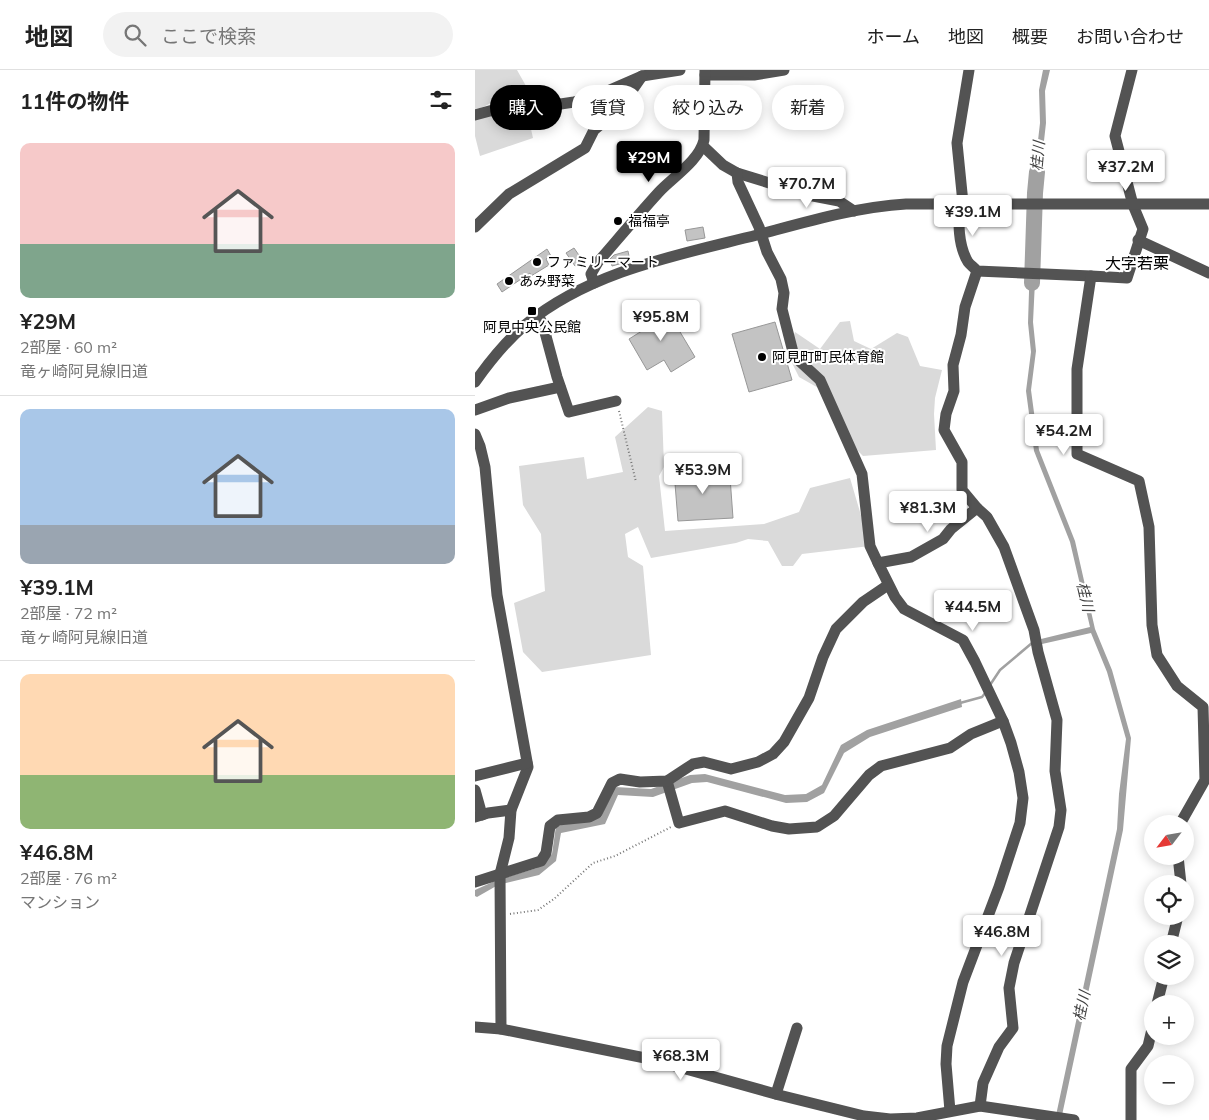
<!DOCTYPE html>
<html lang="ja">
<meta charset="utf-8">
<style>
:root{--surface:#fff;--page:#f2f2f2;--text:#222;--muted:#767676;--line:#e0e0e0;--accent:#000}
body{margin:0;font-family:Mulish,"Noto Sans JP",sans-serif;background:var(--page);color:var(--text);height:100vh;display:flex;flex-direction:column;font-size:19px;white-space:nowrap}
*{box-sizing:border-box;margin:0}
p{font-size:16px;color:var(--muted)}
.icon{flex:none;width:28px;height:28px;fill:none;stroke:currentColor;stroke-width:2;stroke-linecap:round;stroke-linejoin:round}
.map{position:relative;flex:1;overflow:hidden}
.drawer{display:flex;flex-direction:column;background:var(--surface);width:475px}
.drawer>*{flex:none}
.guide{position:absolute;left:15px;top:15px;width:475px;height:45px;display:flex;gap:10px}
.needle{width:32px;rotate:239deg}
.fabs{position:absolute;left:669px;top:745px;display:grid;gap:10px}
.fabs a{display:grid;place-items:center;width:50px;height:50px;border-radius:50%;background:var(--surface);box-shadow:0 2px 12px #0003;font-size:25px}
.price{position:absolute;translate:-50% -42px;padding:0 11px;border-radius:5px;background:#fff;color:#222;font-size:16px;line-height:32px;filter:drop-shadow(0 1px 2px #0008)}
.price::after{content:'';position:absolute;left:50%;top:30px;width:15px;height:11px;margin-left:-8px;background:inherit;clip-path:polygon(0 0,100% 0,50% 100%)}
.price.active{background:var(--accent);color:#fff}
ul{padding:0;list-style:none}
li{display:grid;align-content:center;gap:10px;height:265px;padding:0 20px}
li+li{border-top:1px solid var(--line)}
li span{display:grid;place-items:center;height:155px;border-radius:10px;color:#555}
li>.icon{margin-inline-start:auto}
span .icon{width:90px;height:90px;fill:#fffc;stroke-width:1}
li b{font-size:21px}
h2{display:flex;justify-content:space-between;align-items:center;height:60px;padding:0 20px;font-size:21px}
.tag{padding:0 18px;border-radius:22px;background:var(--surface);box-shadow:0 2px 12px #0003;font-size:18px;line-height:45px}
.tag.active{background:var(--accent);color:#fff}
header{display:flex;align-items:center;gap:30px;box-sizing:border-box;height:70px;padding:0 25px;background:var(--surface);border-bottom:1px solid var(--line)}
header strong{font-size:24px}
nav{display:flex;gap:28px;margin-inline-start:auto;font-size:18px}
.search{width:350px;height:45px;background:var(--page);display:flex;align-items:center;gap:12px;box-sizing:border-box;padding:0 18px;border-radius:28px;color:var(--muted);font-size:19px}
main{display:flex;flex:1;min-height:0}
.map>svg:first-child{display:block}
</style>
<header>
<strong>地図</strong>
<div class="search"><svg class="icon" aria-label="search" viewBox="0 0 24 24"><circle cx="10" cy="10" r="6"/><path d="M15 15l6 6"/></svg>ここで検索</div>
<nav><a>ホーム</a><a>地図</a><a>概要</a><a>お問い合わせ</a></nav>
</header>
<main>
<section class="drawer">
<h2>11件の物件<svg class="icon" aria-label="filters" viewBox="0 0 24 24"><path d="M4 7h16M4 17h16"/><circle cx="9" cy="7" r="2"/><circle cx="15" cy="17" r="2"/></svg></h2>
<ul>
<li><span style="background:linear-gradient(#f6c9c9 65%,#7fa58c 0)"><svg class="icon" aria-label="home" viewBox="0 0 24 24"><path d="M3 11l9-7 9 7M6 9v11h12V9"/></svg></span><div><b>¥29M</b><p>2部屋 · 60 m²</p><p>竜ヶ崎阿見線旧道</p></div></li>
<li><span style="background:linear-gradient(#a9c7e8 75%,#9aa5b1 0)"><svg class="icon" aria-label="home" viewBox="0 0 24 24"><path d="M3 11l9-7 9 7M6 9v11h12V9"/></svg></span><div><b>¥39.1M</b><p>2部屋 · 72 m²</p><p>竜ヶ崎阿見線旧道</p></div></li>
<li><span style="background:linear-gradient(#ffd9b3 65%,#8fb573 0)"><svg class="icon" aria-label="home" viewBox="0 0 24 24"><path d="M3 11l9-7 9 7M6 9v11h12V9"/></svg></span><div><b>¥46.8M</b><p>2部屋 · 76 m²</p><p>マンション</p></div></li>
</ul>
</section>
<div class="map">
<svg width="734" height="1050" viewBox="0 0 734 1050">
<rect width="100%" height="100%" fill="#fff"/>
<g fill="#dadada">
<path d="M0 0H42L55 23 40 30 27 26C17 31 11 38 0 39Z"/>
<path d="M51 37 58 68 5 86 0 66V49Z"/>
<path d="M375 251 379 271 396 279 422 263 433 267 445 296 467 300 460 328 459 344 461 380 388 386 366 364 347 320 324 307 312 283 320 262 345 279 365 252Z"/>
<path d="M173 337 187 341 189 397 184 406 190 461 289 454 324 442 335 418 375 408 395 476 327 484 318 496H307L293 471 273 469 261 473 176 488 163 457 150 464 153 487 168 496 176 585 67 602 48 582 39 533 70 521 66 464 48 435 44 396 109 387 112 409 148 402 140 367Z"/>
</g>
<g fill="#a1a1a1">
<path d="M568 0H575L570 21 571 53 563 124 557 123 565 53 564 20Z"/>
<path d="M555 191H561L558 252 561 281 556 320 564 380 600 471 620 559 637 600 656 668 648 760 586 1050H580L642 759 644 724 651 669 632 602 616 563 567 574 566 569 615 557 595 472 559 381 551 321 556 282 553 253Z"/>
<path d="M486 629 487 637 395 667 369 683 349 723 332 732 311 733 232 712 217 713 178 727 143 725 130 754 86 763 81 791 64 805 23 815 2 827 0 826V820L22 810 62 798 77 784 81 756 126 747 140 717 176 719 215 705 230 704 310 725 331 724 347 715 366 675 392 660Z"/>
</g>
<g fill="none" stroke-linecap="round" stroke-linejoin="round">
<g stroke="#a1a1a1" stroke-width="2.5">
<path d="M515 615 525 600 557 573"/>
<path d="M485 633 507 627 511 622"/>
</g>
<path stroke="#a1a1a1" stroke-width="16" d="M557 213 560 123 562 102"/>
</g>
<g fill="#c3c3c3" stroke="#979797">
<path d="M228 157 230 168 212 171 210 160Z"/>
<path d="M99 178 108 191 100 196 91 183Z"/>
<path d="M72 179 76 186 71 189 74 195 56 206 55 203 27 222 22 214Z"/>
<path d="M153 181 155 191 137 196 135 189 139 185Z"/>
<path d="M189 235 220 287 196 302 189 290 172 300 154 269 170 259 164 250Z"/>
<path d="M300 252 317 310 274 322 257 264Z"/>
<path d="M240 397 242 408 255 407 258 448 203 451 199 401Z"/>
</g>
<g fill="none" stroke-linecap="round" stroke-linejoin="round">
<g stroke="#757575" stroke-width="2" stroke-dasharray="1 2.5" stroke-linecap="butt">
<path d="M144 341 161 412"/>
<path d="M35 844 63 840 79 829 118 793 140 786 196 757"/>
</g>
<g stroke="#535353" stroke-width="11">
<path d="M494 0 482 73 488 133C481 150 484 177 493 192 495 195 500 198 502 201L616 206"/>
<path d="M657 0 640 66 658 135 668 159 652 208 616 206 602 299V384L664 411 674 457 677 555 682 585 702 616 728 637 730 710 705 754"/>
<path d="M230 5H279L309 0"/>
<path d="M0 45 48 32 79 35 99 32 128 23 167 6 205 0"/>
<path d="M228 76 248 95 262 103 333 125 364 131 379 141"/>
<path d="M262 103 263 112 284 157 292 182 306 209 309 223 307 239 319 286 345 310 387 404 395 476 403 493 420 527 429 539 488 570 500 592 528 651 536 673 544 702 548 728 545 753 524 817 488 912 472 976 471 994 475 1041"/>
<path d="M0 157 34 124 110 78 119 60 144 39 167 6"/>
<path d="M663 170 734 203"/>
<path d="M502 201 490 237 486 265 478 295 479 321 471 344 469 360 487 392V420L502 438 512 447 529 477 559 560 563 582 582 650 580 701 586 740 584 757 539 893 534 918 538 958 524 977 508 1013 505 1036"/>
<path d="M119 213 116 204 123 192C143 169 163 145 184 122 198 107 224 91 229 70L230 0"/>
<path d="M63 245 68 255 82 307 94 342 141 331"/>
<path d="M0 312C15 291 31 271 50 255 115 201 203 185 282 165 331 152 381 137 431 134H734"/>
<path d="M0 340 34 328 85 317"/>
<path d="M0 364 5 376 10 397 22 525 53 697 36 740 34 768 25 804 26 959"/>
<path d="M403 493 436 487 468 469 476 459 502 438"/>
<path d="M0 706 52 693"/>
<path d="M192 711 204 753 250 741 297 756 314 759 342 757 359 746 394 705 406 696 475 678 496 664 528 651"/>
<path d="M0 720 7 745"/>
<path d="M0 747 13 743 36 740"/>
<path d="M703 786 706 814"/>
<path d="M0 812 66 791 71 783 75 756 83 750 114 747 122 743 137 713 145 709 165 712 192 711 218 694 229 692 256 699 283 692 298 684 309 672 334 628 348 587 361 559 388 532 413 515"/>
<path d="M696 874 703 846"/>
<path d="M682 934 689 906"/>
<path d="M0 957 26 959 175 989 304 1025 389 1046 415 1049 442 1048 505 1036 599 1050"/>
<path d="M301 1024 322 958"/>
<path d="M656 1050V999L673 976 678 955"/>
</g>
</g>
<g fill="#000" stroke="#fff" stroke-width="2">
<circle cx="143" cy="151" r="5"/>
<circle cx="62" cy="192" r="5"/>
<circle cx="34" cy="211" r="5"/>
<rect x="52" y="236" width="10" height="10" rx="2.5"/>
<circle cx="287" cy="287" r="5"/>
</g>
<g text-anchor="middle" stroke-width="4" stroke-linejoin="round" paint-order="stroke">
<g font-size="14" fill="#000" stroke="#fff" text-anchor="start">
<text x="153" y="156">福福亭</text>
<text x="72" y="197">ファミリーマート</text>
<text x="44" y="216">あみ野菜</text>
<text x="57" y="262" text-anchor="middle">阿見中央公民館</text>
<text x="297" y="292">阿見町町民体育館</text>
</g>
<g font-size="15" font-style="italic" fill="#424242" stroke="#fff">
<text transform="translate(563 86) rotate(-85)" y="5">桂川</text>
<text transform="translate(610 527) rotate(77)" y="5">桂川</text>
<text transform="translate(607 936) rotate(-78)" y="5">桂川</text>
</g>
<g font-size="16" fill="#000" stroke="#fff">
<text x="662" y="199">大字若栗</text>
</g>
</g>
</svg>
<div class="fabs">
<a><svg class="needle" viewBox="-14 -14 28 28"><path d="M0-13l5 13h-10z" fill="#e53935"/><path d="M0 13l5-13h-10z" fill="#767676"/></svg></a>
<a><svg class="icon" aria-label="locate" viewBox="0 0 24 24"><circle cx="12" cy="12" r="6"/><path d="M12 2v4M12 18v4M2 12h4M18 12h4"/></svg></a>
<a><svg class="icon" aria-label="layers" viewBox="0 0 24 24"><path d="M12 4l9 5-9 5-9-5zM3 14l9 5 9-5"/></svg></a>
<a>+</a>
<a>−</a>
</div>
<b class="price active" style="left:174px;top:113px">¥29M</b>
<b class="price" style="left:651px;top:122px">¥37.2M</b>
<b class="price" style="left:332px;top:139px">¥70.7M</b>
<b class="price" style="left:498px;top:167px">¥39.1M</b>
<b class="price" style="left:186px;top:272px">¥95.8M</b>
<b class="price" style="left:589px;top:386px">¥54.2M</b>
<b class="price" style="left:228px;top:425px">¥53.9M</b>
<b class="price" style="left:453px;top:463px">¥81.3M</b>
<b class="price" style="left:498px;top:562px">¥44.5M</b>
<b class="price" style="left:527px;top:887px">¥46.8M</b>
<b class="price" style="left:206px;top:1011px">¥68.3M</b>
<div class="guide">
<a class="tag active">購入</a>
<a class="tag">賃貸</a>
<a class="tag">絞り込み</a>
<a class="tag">新着</a>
</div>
</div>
</main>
